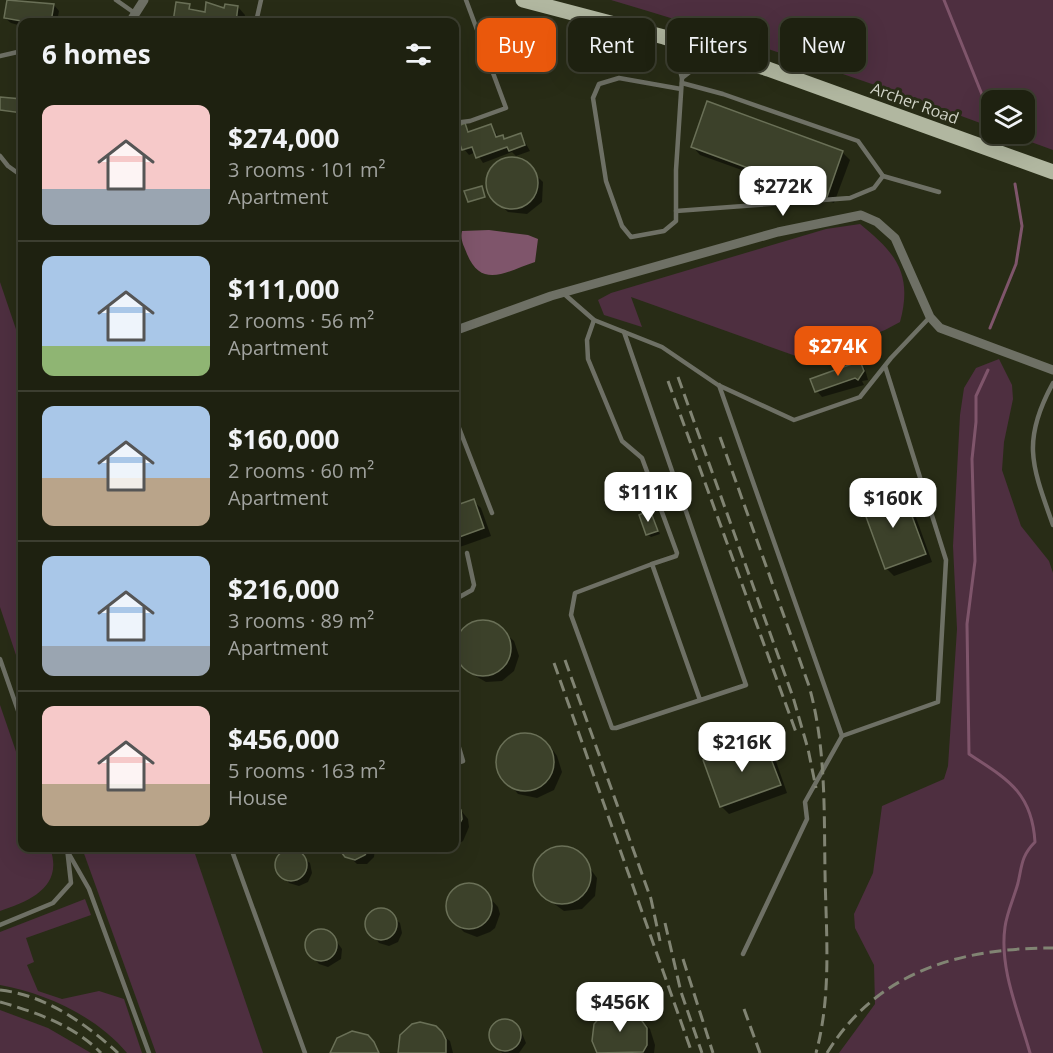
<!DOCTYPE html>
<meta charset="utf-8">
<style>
:root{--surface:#1e2110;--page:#262919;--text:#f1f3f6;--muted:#a1a39f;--line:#3c3e30;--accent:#ea580c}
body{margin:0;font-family:"Open Sans",sans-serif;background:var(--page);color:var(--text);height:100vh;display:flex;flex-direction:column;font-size:22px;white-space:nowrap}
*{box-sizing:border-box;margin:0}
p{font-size:20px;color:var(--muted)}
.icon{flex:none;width:33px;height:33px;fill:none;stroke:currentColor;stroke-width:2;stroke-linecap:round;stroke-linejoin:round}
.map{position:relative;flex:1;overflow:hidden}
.details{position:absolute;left:18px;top:18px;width:441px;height:834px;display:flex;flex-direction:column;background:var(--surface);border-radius:12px;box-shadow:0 6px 24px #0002,0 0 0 2px var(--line)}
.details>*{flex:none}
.top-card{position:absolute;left:477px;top:18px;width:486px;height:54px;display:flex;gap:12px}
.buttons{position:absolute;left:981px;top:90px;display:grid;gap:12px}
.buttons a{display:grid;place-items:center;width:54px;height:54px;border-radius:12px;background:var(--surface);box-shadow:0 6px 24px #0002,0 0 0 2px var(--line);font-size:30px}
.price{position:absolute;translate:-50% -51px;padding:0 14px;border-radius:12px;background:#fff;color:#222;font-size:20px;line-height:39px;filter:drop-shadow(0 2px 3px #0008)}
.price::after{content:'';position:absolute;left:50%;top:36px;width:18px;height:14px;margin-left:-9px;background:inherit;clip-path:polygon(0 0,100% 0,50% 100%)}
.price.current{background:var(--accent);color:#fff}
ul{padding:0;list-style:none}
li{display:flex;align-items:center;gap:18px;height:150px;padding:0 24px}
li+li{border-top:2px solid var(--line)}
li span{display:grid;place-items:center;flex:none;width:168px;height:120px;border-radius:12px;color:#555}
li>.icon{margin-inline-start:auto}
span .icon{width:72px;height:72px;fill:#fffc;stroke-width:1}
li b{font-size:26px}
h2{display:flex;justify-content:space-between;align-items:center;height:72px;padding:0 24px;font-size:26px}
.chip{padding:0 21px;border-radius:12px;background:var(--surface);box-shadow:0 6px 24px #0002,0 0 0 2px var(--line);font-size:21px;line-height:54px}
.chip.current{background:var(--accent);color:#fff}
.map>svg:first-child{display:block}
</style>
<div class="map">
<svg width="1053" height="1053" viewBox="0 0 1053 1053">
<rect width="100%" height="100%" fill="#282c16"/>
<g fill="#4e2f40">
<path d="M611 0H1053V150L1009 134H1024V100H992L991 127C866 80 739 38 611 0Z"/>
<path d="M860 224C896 253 913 274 900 322L885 330 807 360 631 297 642 327 604 315 598 300 611 293 826 229Z"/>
<path d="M0 282 22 347V673L0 607Z"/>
<path d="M999 359 1012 385 1013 399 1004 442 1002 470 1021 526 1049 561 1053 573V1053H839L875 1004 874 965 855 928 854 914 873 873 882 806 944 779 948 766 957 629 953 546 960 415 964 388 976 368Z"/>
<path d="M0 705 22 769V848H50C64 886 31 901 0 911Z"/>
<path d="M82 848H193L263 1053H156Z"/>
<path d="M85 899 91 915 26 938 34 962 27 965 38 991 62 999 99 991 124 999 142 1053H127C97 1017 46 993 0 985V932Z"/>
<path d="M0 1010 48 1028 91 1053H0Z"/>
</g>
<path fill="#7f556b" d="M489 230 528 235 538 239 535 262C507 271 482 290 467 254 464 246 460 240 462 231Z"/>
<g fill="#0007">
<path d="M9 0 54 5 59 11 57 22H22V26L11 23 5 18Z"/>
<path d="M177 4 206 13 238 7 245 15 244 22H173Z"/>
<path d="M464 125 471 133 491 125 499 138 502 137 506 140 521 135 530 151 516 156 512 152 483 163 476 152 469 155 464 149Z"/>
<path d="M693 147 842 152 850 160 834 203 700 155Z"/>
<path d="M506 159 520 160 543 182 542 202 527 214 508 212 494 199 488 186 494 166Z"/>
<path d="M860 363 865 369 868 380 862 381 864 385 822 397 817 391Z"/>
<path d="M902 490 909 498 932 562 894 576 886 568Z"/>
<path d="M473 501 481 508 491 536 454 549V507Z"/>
<path d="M650 512 660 534 651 537 647 534Z"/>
<path d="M484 621 492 622 514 641 519 656 514 671 502 681 486 682 472 674 459 659 456 644 463 629 469 624Z"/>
<path d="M527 734 543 740 552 749 557 756 562 772 554 790 537 798 518 794 498 770 497 760 504 744 518 735Z"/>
<path d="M763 740 771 747 787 793 729 814 721 806Z"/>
<path d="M454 802 468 819 469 827 463 841 454 846Z"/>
<path d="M340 848H375L374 857 367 864H357Z"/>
<path d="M564 848 580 855 597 878 595 896 582 909 564 911 549 900 540 892 535 875 536 866 547 853Z"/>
<path d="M292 850 310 863 312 873 308 882 299 886 289 883 276 864 279 855Z"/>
<path d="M466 884 480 887 498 907 500 914 495 928 490 932 477 937 464 932 450 918 447 904 453 891Z"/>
<path d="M382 909 400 923 402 933 398 942 389 946 379 943 366 924 369 915Z"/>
<path d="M317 931 331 934 342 949 341 959 328 967 319 964 307 950 309 936Z"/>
<path d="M636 1015 650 1029 655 1045 654 1053H600L596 1048Z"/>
<path d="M506 1020 520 1029 526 1043 519 1053H502L490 1034 493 1025Z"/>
<path d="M428 1024 450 1041 453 1053H400L412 1025Z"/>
</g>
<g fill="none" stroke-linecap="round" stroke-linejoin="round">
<g stroke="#7f556b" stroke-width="3">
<path d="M944 0 985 102"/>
<path d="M990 328 1016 264 1022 226 1015 184"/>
<path d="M988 370 976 396V422L972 459 975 561 967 624 969 754C1007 779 1032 792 1035 842 1021 856 1022 866 1018 883 1014 898 1007 912 1005 927 999 969 1019 1013 1030 1053"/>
</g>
</g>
<g fill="#3c412a" stroke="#6a7057" stroke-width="1.5">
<path d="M7 0 54 4 51 22H27L4 18Z"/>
<path d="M176 2 190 4 189 9 205 12 206 2 224 8 225 4 238 6 236 22H173Z"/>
<path d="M0 97 22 99V113L0 110Z"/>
<path d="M707 101 843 151 827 197 691 147Z"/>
<path d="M465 123 468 132 491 124 496 137 503 135 504 139 521 133 525 145 509 151 507 147 476 158 472 147 462 150 454 128Z"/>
<circle cx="512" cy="183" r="26"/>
<path d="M482 186 485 197 468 202 464 191Z"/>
<path d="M860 361 864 371 858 380 855 378 815 392 810 379Z"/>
<path d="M902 489 926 554 885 569 861 503Z"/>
<path d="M474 499 484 528 454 539V506Z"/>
<path d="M650 510 658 531 646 535 639 515Z"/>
<circle cx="483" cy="648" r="28"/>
<circle cx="525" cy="762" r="29"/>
<path d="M763 738 781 785 720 807 703 760Z"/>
<path d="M454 800 461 810 462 819 454 834Z"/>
<circle cx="562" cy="875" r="29"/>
<path d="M338 848H370L365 855 355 860 345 857Z"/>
<circle cx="291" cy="865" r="16"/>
<circle cx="469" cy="906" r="23"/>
<circle cx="381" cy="924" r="16"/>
<circle cx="321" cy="945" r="16"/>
<path d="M621 1008 637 1014 647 1028V1045L643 1052 597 1053 592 1041 594 1024 605 1012Z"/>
<circle cx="505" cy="1035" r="16"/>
<path d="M420 1022 436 1026 442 1032 446 1040V1053H398L400 1035 412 1024Z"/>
<path d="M352 1031 368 1035 374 1042 379 1053H330L337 1038Z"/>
</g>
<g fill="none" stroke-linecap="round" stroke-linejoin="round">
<g stroke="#6e7065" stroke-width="4.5">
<path d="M116 0 136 14"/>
<path d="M256 22 261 0"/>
<path d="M673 45 682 78 712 55"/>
<path d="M0 56 22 51"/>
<path d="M682 83 723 94 858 141 883 176"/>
<path d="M681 89 619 78 599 84 593 98 606 181 622 226 631 237 664 231 676 221V170L682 78"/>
<path d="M454 123 470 121 506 108 466 0"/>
<path d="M0 156 8 166 22 176"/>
<path d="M676 211 850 198 874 188 883 176 939 192"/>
<path d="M563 293 594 320 662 347 718 385 794 420 860 397 891 358 930 317"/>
<path d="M594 320 587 340 588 359 622 441 642 458 677 553 676 556 652 564"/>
<path d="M624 332 746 685 616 728H612L571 615 575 593 652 564 700 700"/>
<path d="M1053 383C1021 441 1032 466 1053 525"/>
<path d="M719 385 842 736"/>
<path d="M454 415 492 513"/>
<path d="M454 600 472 590 474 585 467 553"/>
<path d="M0 659 22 722"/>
<path d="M454 731 463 761 454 764"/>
<path d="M231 848 305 1053"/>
<path d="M69 854 89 889 149 1053"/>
<path d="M0 925 53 903 71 883 67 848"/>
<path d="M743 954 807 819 805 802 842 736 938 702 946 560 885 366"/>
</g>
<g stroke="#6e7065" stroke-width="9">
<path d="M130 22 144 0"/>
<path d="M454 331 551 296 778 232 861 215 877 222 895 238 930 317 940 328 1053 370"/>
</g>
<path stroke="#b1b7a0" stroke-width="15" d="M523 0 664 37 768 69 1053 172"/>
<g stroke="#818473" stroke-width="3" stroke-dasharray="12 6" stroke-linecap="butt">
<path d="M678 377 793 697 808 749 816 788"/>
<path d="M668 381 797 735"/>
<path d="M720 437 809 686C826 746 824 810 825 872 826 933 832 994 816 1053"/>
<path d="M565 660 651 899 660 941"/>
<path d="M554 663 692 1053"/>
<path d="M665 923 681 992 702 1053"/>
<path d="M683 959 713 1053"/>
<path d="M0 990C45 995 85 1023 118 1053"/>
<path d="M0 1002C36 1012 75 1026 101 1053"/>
<path d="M744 1009 760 1053"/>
<path d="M827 1053C878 970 962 948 1053 948"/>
</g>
</g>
<g text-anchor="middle" stroke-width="6" stroke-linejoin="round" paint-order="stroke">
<g font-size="16" fill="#d0d3c6" stroke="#282c16">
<text transform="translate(915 103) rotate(20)" y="6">Archer Road</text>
</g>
</g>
</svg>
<div class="buttons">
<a><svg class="icon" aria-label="layers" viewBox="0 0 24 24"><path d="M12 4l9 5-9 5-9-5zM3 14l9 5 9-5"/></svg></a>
</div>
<b class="price" style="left:783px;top:217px">$272K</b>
<b class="price current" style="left:838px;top:377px">$274K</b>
<b class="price" style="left:648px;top:523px">$111K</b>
<b class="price" style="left:893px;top:529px">$160K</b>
<b class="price" style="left:742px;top:773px">$216K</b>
<b class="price" style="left:620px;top:1033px">$456K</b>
<div class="top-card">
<a class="chip current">Buy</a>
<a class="chip">Rent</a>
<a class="chip">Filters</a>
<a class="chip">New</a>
</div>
<section class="details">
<h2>6 homes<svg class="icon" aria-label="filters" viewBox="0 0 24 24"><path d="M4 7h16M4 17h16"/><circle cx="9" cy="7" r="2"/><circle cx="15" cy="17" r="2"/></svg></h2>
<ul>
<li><span style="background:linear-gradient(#f6c9c9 70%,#9aa5b1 0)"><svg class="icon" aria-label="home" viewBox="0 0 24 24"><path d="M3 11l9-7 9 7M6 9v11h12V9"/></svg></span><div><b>$274,000</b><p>3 rooms · 101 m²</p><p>Apartment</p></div></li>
<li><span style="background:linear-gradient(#a9c7e8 75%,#8fb573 0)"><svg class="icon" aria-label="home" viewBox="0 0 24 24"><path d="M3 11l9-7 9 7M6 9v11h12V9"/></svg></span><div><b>$111,000</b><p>2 rooms · 56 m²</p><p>Apartment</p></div></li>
<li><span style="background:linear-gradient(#a9c7e8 60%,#b9a48a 0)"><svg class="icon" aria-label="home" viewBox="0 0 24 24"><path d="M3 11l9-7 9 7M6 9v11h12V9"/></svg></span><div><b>$160,000</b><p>2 rooms · 60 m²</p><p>Apartment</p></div></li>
<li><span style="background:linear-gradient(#a9c7e8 75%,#9aa5b1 0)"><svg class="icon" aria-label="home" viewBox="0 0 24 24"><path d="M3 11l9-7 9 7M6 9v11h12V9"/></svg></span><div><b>$216,000</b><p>3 rooms · 89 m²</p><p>Apartment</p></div></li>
<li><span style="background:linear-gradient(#f6c9c9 65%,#b9a48a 0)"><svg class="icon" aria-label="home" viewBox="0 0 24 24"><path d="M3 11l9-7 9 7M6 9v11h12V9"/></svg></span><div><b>$456,000</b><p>5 rooms · 163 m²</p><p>House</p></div></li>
</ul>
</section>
</div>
